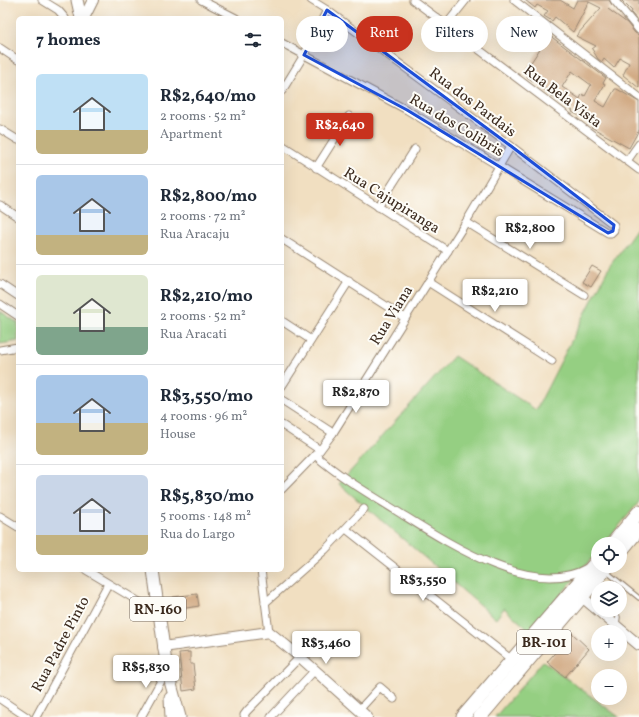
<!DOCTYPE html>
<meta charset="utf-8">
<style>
:root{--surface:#fff;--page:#f6f6f7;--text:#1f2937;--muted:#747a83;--line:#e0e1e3;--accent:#c8321e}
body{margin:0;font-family:Vollkorn,serif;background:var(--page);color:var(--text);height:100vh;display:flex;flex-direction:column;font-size:15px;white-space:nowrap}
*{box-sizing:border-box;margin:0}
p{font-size:13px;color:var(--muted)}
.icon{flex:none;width:22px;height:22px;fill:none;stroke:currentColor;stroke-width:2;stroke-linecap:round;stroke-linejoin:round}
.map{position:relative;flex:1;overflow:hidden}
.side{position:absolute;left:16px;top:16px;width:268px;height:556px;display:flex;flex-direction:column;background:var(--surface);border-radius:6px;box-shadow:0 4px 16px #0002}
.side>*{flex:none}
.banner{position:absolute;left:296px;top:16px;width:283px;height:36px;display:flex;gap:8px}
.buttons{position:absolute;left:591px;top:537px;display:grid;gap:8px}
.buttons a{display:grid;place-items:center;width:36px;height:36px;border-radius:50%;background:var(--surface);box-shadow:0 4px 16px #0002;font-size:20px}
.price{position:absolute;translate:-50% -34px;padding:0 9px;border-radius:4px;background:#fff;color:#222;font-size:13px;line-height:26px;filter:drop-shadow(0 1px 2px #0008)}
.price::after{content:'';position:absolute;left:50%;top:24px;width:12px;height:9px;margin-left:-6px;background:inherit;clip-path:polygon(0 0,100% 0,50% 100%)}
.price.on{background:var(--accent);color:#fff}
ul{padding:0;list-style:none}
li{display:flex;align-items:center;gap:12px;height:100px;padding:0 20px}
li+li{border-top:1px solid var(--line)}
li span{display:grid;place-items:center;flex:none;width:112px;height:80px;border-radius:6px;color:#555}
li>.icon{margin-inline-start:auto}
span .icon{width:48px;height:48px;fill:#fffc;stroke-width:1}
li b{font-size:17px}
h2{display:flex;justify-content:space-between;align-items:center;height:48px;padding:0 20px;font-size:17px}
.chip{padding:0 14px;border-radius:18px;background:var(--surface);box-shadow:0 4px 16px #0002;font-size:14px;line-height:36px}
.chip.on{background:var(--accent);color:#fff}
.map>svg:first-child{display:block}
</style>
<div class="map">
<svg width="639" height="717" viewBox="0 0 639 717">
<rect width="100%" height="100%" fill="#fdfcf7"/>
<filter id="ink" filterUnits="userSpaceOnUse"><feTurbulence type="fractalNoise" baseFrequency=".025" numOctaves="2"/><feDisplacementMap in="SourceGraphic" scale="8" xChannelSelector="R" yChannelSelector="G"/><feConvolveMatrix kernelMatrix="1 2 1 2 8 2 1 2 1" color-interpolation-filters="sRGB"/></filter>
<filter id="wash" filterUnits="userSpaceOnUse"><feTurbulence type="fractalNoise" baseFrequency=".012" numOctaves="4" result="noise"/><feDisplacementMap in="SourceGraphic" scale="16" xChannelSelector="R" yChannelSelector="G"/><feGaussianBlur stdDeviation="0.9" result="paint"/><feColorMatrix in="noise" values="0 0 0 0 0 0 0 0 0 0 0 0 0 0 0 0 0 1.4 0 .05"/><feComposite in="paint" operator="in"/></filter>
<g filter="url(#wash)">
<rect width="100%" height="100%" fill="#f1dfc1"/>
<g fill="#95cf82" stroke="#687c50">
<path d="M639 225V502L604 544H598V551L530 631 504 608 496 619 339 484 454 356 536 410 609 267Z"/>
<path d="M0 311 18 323V341L0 344Z"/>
<path d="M543 661 619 717H495Z"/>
</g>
<g id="blocks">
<g fill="#d2ab85" fill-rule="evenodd">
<path d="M525 0H560L573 8 577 0H609L612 5 608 9 627 23 635 33 639 35V88L623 75 629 63 620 58 614 68 604 59 602 62 598 59 592 49 596 46 576 36 601 8 589 2 573 32 555 17 552 21 544 16 548 11 537 5 535 8Z"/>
<path d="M621 0H639V22L631 13 632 11Z"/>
<path d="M549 35 606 78 603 83 605 84 595 101 605 107 615 89H617L639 102V130L629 148 591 127 593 123 572 112 573 111 545 91 546 89 527 77 528 76 524 73ZM572 71 591 85 585 96 582 94 580 99 562 87Z"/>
<path d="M592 266 601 271 591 287 582 282Z"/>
<path d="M197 594 199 606 174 610 173 597Z"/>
<path d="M572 633 589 649 565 677 547 662Z"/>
<path d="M190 652V664H193L196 689 183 691 179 653Z"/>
<path d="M148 660 151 672 129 675 128 664Z"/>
</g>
</g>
</g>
<g filter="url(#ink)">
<use href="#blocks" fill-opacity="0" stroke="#968470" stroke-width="1"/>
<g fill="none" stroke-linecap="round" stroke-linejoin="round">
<g stroke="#968470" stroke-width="5.5">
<g id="lane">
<path d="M607 572 639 598"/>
<path d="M592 590 598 595"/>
<path d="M615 610 618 617 617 624"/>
</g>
</g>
<g stroke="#968470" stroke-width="9">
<g id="street">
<path d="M42 0 58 10 65 18"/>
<path d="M201 0 236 18"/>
<path d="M413 0 639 170"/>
<path d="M514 0 639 97"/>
<path d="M614 0 639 30"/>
<path d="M446 25 466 0"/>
<path d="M282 43 407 110 608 233H611L614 230V225L511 146 327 10 311 0"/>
<path d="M0 48 18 60"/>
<path d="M282 91 304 55 327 10"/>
<path d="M0 129 18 140"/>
<path d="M282 145 448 251"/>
<path d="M627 161 639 144"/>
<path d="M316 168 349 116"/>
<path d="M0 205 18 217"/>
<path d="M378 207 415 149"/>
<path d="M466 222 584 295"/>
<path d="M282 239 405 318"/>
<path d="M428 282 552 361"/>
<path d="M0 284 18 296"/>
<path d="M0 304 18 316"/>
<path d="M282 321 311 340"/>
<path d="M0 350 18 347"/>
<path d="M282 386 349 281"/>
<path d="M282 400 333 433"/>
<path d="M282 425 320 450"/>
<path d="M315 455C340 477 368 493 395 510 442 539 531 600 587 568"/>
<path d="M282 489 320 450 333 433 466 222 511 146"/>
<path d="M0 516 18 527"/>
<path d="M346 529 512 660"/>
<path d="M86 570 158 613"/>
<path d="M261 570 269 632"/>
<path d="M265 603 325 550 364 509"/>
<path d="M0 699 27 717"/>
<path d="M359 710 380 687 394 699"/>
<path d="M36 717 108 584"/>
<path d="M141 717 167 670"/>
<path d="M245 717 244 715 247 711 300 657"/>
<path d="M271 717 315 670"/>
</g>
</g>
<g stroke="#968470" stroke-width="12">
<g id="secondary">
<path d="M84 18 93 0"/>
<path d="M582 597 639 645"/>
<path d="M163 647 269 632 300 657 367 717"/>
</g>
</g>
<g stroke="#968470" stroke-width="13">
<g id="primary">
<path d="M77 0 81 18"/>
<path d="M153 570 167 670 180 717"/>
<path d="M170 698 171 717"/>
</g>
</g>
<g stroke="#968470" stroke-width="15">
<g id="highway">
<path d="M612 544 639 512"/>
<path d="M620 552 639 529"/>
<path d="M463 717 598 560"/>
<path d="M480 717 608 566"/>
</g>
</g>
<use href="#lane" stroke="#fff" stroke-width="3.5"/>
<use href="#street" stroke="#fff" stroke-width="7"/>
<use href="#secondary" stroke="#fff" stroke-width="10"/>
<use href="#primary" stroke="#fff" stroke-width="11"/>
<use href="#highway" stroke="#fff" stroke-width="13"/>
</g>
</g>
<path fill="#1d4ed8" fill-opacity="0.2" stroke="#1d4ed8" stroke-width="3" stroke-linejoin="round" d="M327 10 511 146 614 225 613 231 608 233 407 110 304 55Z"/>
<g text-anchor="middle" stroke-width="4" stroke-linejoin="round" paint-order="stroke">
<g fill="#fdfcf7" stroke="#75695f" stroke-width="1">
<rect x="130" y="597" width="56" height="24" rx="3"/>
<rect x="517" y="630" width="54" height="24" rx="3"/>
</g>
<g font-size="14" font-weight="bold" fill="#3b2a1e">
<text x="158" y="614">RN-160</text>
<text x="544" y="647">BR-101</text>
</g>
<g font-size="15" fill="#3b2a1e" stroke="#fdfcf7">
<text transform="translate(563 96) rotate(37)" y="5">Rua Bela Vista</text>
<text transform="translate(473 102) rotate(37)" y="5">Rua dos Pardais</text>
<text transform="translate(457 125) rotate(31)" y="5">Rua dos Colibris</text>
<text transform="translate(392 200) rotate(32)" y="5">Rua Cajupiranga</text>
<text transform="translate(391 315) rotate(-58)" y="5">Rua Viana</text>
<text transform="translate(60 644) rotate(-62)" y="5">Rua Padre Pinto</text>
</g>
</g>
</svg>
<div class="buttons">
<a><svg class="icon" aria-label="locate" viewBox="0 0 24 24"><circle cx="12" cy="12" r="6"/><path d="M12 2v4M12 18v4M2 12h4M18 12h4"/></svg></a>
<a><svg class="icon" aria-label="layers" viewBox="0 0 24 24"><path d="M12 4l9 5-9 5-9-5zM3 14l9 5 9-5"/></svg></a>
<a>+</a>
<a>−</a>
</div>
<b class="price on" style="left:340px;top:147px">R$2,640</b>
<b class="price" style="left:530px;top:250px">R$2,800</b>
<b class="price" style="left:495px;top:313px">R$2,210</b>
<b class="price" style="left:356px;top:414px">R$2,870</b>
<b class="price" style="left:423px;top:602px">R$3,550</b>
<b class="price" style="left:326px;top:665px">R$3,460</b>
<b class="price" style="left:146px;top:689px">R$5,830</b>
<div class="banner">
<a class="chip">Buy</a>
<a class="chip on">Rent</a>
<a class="chip">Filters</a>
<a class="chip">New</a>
</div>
<section class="side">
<h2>7 homes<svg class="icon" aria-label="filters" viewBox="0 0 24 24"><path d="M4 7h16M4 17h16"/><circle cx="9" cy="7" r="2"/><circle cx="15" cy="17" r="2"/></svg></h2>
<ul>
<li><span style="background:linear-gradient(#bfe0f5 70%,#c2b280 0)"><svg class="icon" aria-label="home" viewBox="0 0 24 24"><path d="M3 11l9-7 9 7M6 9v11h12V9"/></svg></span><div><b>R$2,640/mo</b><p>2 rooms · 52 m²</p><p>Apartment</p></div></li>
<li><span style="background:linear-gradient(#a9c7e8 75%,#c2b280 0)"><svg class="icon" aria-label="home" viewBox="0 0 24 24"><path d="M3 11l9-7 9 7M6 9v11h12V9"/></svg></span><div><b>R$2,800/mo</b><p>2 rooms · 72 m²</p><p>Rua Aracaju</p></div></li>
<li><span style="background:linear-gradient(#dfe7d0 65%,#7fa58c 0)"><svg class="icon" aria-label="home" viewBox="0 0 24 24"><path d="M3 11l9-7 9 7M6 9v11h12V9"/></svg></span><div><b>R$2,210/mo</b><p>2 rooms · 52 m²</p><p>Rua Aracati</p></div></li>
<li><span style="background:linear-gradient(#a9c7e8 60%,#c2b280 0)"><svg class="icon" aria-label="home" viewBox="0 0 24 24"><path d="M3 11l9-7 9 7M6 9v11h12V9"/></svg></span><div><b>R$3,550/mo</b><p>4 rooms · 96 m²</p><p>House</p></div></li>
<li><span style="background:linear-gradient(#c9d6e8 75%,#c2b280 0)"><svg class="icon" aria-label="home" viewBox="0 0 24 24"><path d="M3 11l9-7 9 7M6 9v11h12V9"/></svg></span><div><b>R$5,830/mo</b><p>5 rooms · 148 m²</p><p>Rua do Largo</p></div></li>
</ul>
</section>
</div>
